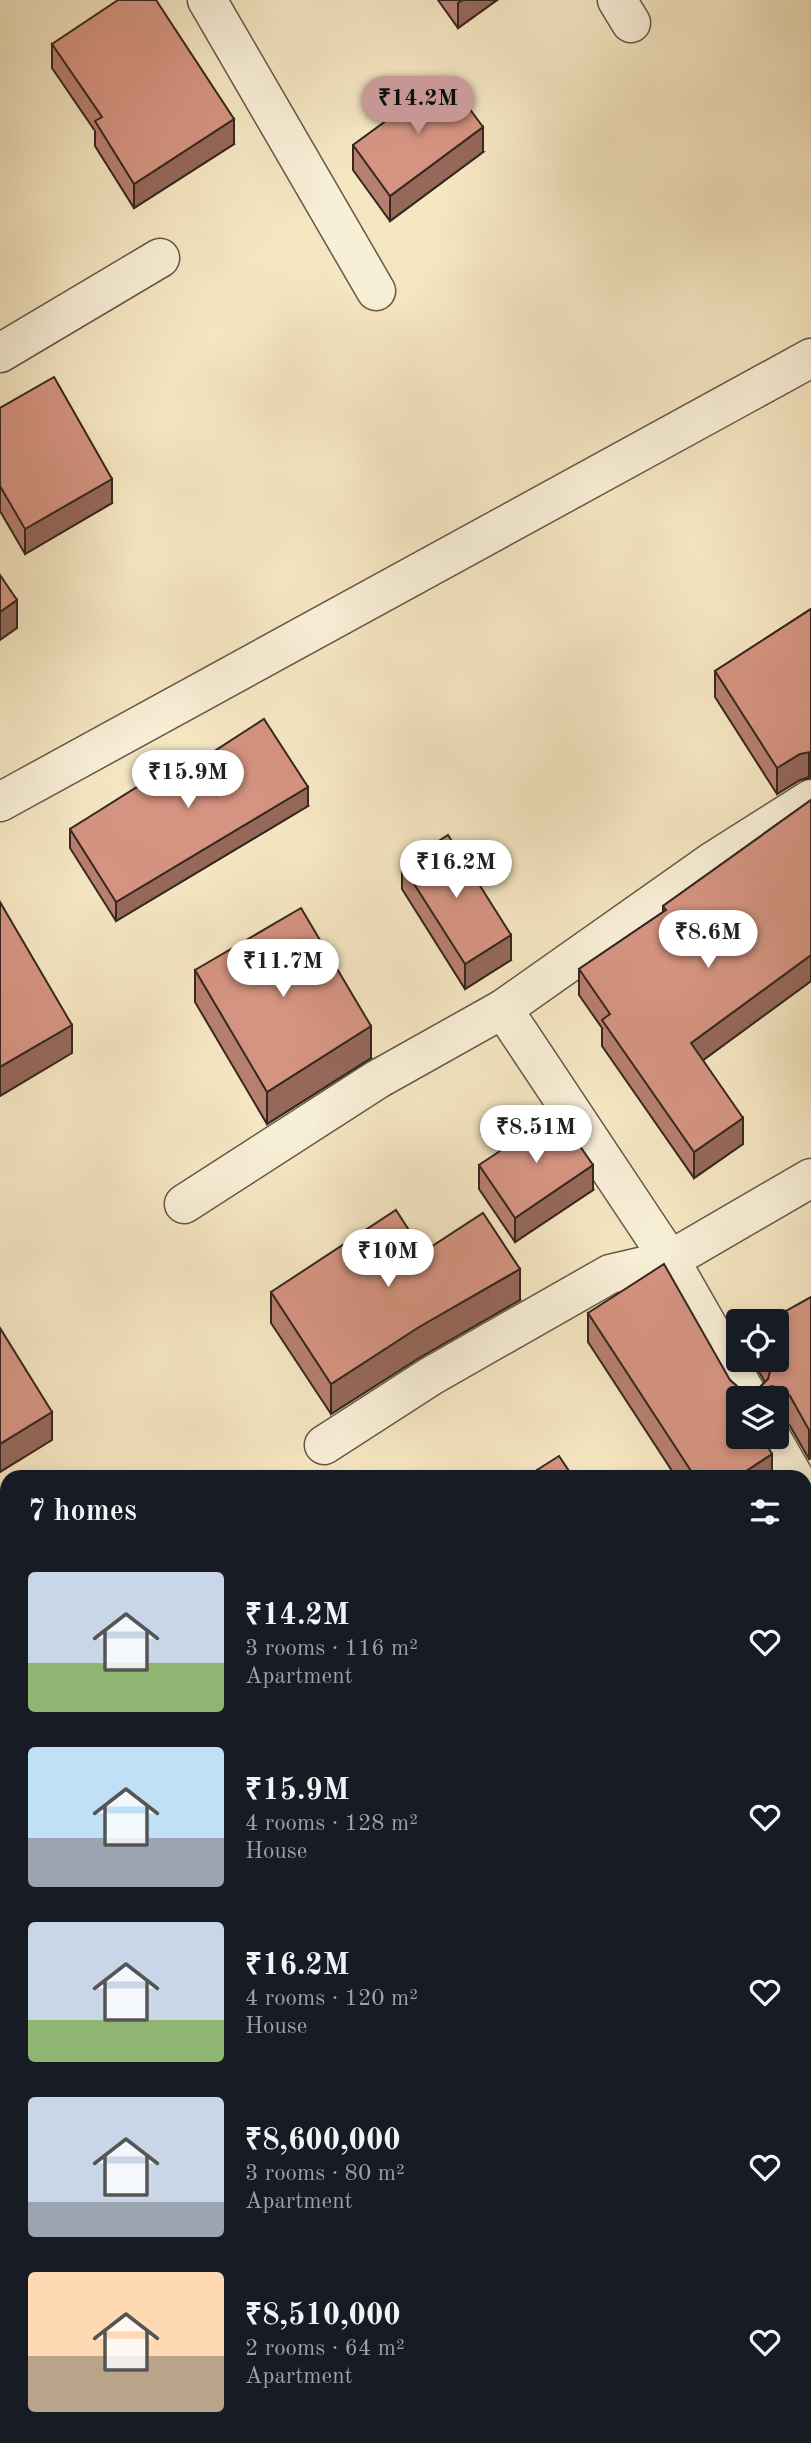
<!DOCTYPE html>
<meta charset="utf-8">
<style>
:root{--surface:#171b24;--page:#242831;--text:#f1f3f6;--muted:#9ea1a6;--accent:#c59692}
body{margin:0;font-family:"Old Standard TT",serif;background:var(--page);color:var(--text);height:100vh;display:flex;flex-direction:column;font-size:26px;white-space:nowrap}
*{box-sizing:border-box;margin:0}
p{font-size:23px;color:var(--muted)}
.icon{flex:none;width:38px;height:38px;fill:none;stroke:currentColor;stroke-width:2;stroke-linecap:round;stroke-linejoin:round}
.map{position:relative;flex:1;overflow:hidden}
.details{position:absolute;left:0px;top:1470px;width:812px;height:973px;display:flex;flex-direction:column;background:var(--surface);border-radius:21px 21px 0 0;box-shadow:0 4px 10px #0003}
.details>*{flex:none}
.controls{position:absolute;left:726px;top:1309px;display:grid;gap:14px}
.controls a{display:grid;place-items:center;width:63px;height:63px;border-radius:7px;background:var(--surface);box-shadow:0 4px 10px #0003;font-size:35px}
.price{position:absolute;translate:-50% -60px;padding:0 16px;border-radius:24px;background:#fff;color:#222;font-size:23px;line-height:46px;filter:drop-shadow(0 2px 4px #0008)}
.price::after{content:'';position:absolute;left:50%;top:42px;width:21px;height:16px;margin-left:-10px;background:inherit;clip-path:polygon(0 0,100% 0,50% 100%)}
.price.selected{background:var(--accent);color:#111}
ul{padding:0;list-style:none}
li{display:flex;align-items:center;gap:21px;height:175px;padding:0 28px}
li span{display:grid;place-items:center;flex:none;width:196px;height:140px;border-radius:7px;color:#555}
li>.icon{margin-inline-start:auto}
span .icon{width:84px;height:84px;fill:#fffc;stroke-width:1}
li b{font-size:30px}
h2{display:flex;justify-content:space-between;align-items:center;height:84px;padding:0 28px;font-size:30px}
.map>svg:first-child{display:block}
</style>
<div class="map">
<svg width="811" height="2443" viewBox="0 0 811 2443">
<rect width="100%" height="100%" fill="#f5e6c2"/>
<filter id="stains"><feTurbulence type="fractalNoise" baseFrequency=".00286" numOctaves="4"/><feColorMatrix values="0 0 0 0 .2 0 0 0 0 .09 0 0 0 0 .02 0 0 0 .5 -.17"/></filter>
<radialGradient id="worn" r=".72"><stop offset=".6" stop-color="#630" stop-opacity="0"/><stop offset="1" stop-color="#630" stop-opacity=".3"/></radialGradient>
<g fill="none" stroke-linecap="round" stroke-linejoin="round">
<g stroke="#665748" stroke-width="41">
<g id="street">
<path d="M207 0 376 291"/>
<path d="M617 0 631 23"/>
<path d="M0 353 160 258"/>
<path d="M0 802 811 358"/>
<path d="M184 1204 378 1079 503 1009"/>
<path d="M749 1398 670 1260 503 1009 713 861 811 799"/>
<path d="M771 1437 794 1477"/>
<path d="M324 1445 431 1376 610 1274 670 1260 811 1178"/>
<path d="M0 1679 7 1690"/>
<path d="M805 2080 811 2077"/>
<path d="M0 2249 7 2262"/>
<path d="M372 2436 374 2443"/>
<path d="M670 2436 673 2443"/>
<path d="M46 2443 57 2436"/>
</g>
</g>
<use href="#street" stroke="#f8efd7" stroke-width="38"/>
</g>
<g fill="#b77f6f" stroke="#362720" stroke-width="2">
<path d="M438 0H497L458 28Z"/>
<path d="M52 44 234 144 134 208 95 146V131L52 68Z"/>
<path d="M353 145 483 152 390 221 353 170Z"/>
<path d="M0 408 112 503 25 554 0 511Z"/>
<path d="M811 609V778L800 780 777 794 715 697V671Z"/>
<path d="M202 759 308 806 116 921 70 848V829L139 788Z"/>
<path d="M811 800V981L703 1060 743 1144 694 1178 602 1046V1028L579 995V969L663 912V906Z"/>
<path d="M402 865 511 960 465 989 402 889Z"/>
<path d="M195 970 371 1058 267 1124 195 1002Z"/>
<path d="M479 1165 593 1190 515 1242 479 1189Z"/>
<path d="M423 1252 520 1300 419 1358 331 1414 271 1323V1292Z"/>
<path d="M811 1297V1458L809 1459 790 1426 781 1418 777 1417V1398H738L772 1477H676L588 1342V1313L730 1380 739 1388 750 1391 759 1388 765 1382 752 1360H777Z"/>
<path d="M7 1711V2025L3 2018 0 2020Z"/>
<path d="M805 1722 811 1730V1780L805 1781Z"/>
<path d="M811 2093V2179L808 2181 805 2177V2097Z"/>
<path d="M445 2436H485L473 2443H449Z"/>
</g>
<g fill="#95685a" stroke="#362720" stroke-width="2">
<path d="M463 0H497L458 28V3Z"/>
<path d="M234 119V144L134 208V184Z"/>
<path d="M483 127V152L390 221V196Z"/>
<path d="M112 479V503L25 554V529Z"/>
<path d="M17 600V628L0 640V612Z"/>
<path d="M809 751V777L800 780 777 794V768L800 754Z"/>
<path d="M308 787V806L116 921V902Z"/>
<path d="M511 935V960L465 989V964Z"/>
<path d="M811 955V981L691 1069V1043Z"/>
<path d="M72 1025V1053L0 1096V1067Z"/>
<path d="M371 1026V1058L267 1124V1092Z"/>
<path d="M743 1118V1144L694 1178V1152Z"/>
<path d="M593 1165V1190L515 1242V1218Z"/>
<path d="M520 1269V1300L419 1358 331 1414V1384L419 1327Z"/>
<path d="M772 1386V1398H752L760 1389Z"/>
<path d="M52 1412V1440L0 1472V1444Z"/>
<path d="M811 1429V1458L809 1459V1430Z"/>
<path d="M772 1454V1477H737Z"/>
<path d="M7 1885V1916L0 1920V1889Z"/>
<path d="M3 1987V2018L0 2020V1989Z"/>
<path d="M811 2029V2055L805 2057V2030Z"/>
<path d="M811 2153V2179L808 2181V2155Z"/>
<path d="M3 2257V2284L0 2287V2260Z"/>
<path d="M811 2348V2373L805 2376V2351Z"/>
<path d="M7 2425V2436H26L25 2439 20 2443H3V2428Z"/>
<path d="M455 2436H485L473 2443H455Z"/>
</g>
<g fill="#d59481" stroke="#362720" stroke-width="2">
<path d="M118 0H156L234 119 134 184 95 121 102 117 52 44Z"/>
<path d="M446 77 483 127 390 196 353 145Z"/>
<path d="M54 377 112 479 25 529 0 486V408Z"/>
<path d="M0 575 17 600 0 612Z"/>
<path d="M811 609V752L800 754 777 768 715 671Z"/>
<path d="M264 719 308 787 116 902 70 829 137 787 139 788 199 754 202 759Z"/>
<path d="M811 800V955L691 1043 743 1118 694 1152 602 1020 610 1014 579 969 666 910 663 906Z"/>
<path d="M448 835 511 935 465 964 402 865Z"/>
<path d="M0 902 72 1025 0 1067Z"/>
<path d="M301 908 371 1026 267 1092 195 970Z"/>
<path d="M557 1113 593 1165 515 1218 479 1165Z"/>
<path d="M396 1210 423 1252 483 1213 520 1269 419 1327 331 1384 271 1292Z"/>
<path d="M664 1264 730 1380 739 1388 750 1391 759 1388 768 1379 771 1368 768 1360H777V1321H768L811 1297V1429L809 1430 790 1396 781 1389 772 1386 760 1389 752 1398H738V1437H762L772 1454 737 1477H695L588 1313Z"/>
<path d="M0 1328 52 1412 0 1444Z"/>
<path d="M559 1456 573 1477H526Z"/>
<path d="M7 1711V1885L0 1889V1715Z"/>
<path d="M805 1722 811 1730V1744L809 1745 811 1748V1753L805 1754Z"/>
<path d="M811 1797V2029L805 2030V1799Z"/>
<path d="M0 1894 7 1906V1994L3 1987 0 1989Z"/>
<path d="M811 2093V2153L808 2155 805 2150V2097Z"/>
<path d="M0 2275 7 2285V2425L3 2428 7 2433V2436H9L14 2443H0Z"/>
<path d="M811 2293V2348L805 2351V2296Z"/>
</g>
<rect width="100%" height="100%" filter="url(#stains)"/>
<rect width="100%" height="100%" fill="url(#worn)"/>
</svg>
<div class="controls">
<a><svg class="icon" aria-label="locate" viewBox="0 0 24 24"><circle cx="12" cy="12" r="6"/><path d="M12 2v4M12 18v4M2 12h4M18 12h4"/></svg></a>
<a><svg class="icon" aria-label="layers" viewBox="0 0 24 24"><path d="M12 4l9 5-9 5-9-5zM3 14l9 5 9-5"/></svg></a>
</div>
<b class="price selected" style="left:418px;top:136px">₹14.2M</b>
<b class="price" style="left:188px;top:810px">₹15.9M</b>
<b class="price" style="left:456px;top:900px">₹16.2M</b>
<b class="price" style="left:708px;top:970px">₹8.6M</b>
<b class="price" style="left:283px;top:999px">₹11.7M</b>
<b class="price" style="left:536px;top:1165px">₹8.51M</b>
<b class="price" style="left:388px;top:1289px">₹10M</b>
<section class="details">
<h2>7 homes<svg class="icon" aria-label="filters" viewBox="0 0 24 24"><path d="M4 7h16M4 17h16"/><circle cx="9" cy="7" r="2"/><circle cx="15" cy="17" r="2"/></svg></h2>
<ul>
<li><span style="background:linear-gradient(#c9d6e8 65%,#8fb573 0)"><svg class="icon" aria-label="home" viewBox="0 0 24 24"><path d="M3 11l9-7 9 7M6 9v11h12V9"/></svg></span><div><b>₹14.2M</b><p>3 rooms · 116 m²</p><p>Apartment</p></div><svg class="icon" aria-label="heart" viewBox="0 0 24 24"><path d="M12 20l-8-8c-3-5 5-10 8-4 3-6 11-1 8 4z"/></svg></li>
<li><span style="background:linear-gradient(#bfe0f5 65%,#9aa5b1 0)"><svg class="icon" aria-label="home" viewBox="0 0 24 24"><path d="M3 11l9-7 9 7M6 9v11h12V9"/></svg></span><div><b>₹15.9M</b><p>4 rooms · 128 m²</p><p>House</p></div><svg class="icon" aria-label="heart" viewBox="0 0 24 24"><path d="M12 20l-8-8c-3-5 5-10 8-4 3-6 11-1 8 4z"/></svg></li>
<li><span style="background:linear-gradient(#c9d6e8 70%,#8fb573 0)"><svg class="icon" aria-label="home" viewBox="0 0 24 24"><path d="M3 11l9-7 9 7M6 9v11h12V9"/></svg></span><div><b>₹16.2M</b><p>4 rooms · 120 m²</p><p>House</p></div><svg class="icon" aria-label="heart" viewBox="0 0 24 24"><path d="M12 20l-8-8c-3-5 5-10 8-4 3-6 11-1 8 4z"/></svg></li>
<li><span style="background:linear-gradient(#c9d6e8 75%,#9aa5b1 0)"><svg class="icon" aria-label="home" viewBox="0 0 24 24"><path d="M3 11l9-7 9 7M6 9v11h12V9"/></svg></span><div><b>₹8,600,000</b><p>3 rooms · 80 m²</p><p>Apartment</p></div><svg class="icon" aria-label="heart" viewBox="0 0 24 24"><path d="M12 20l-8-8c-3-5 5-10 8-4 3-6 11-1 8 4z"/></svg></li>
<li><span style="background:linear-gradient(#ffd9b3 60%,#b9a48a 0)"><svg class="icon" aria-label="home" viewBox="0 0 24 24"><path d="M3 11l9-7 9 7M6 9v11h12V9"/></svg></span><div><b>₹8,510,000</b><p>2 rooms · 64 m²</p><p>Apartment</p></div><svg class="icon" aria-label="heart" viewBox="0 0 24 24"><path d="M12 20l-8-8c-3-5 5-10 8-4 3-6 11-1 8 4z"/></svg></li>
</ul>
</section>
</div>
